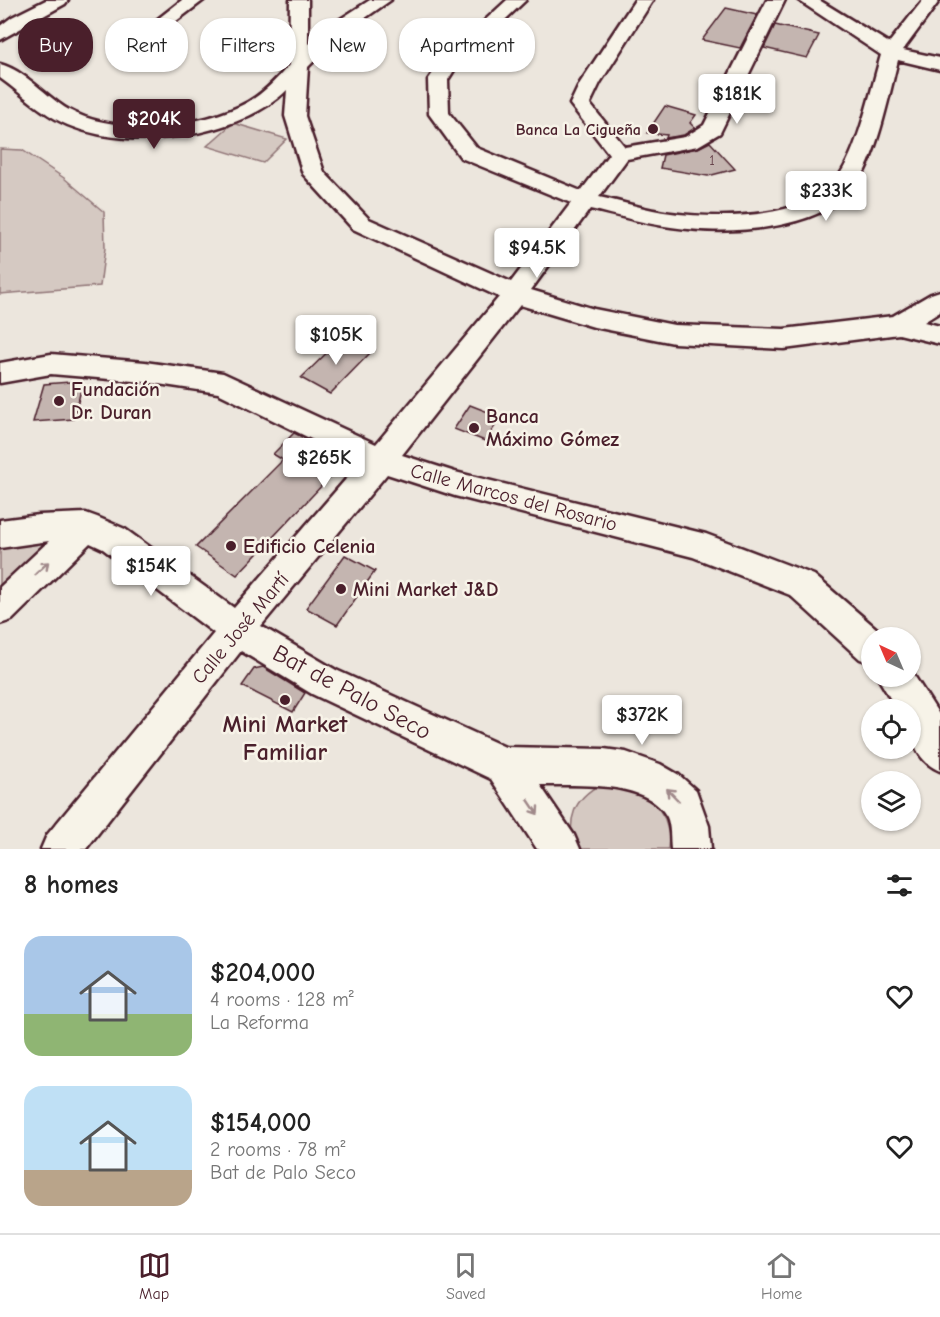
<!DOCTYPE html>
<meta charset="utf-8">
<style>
:root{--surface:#fff;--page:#f2f2f2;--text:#222;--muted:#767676;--line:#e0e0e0;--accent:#4a1f2b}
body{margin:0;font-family:"Comic Neue",sans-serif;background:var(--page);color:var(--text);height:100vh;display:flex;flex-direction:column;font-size:22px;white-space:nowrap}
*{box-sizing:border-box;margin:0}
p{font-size:20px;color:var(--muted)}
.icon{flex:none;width:33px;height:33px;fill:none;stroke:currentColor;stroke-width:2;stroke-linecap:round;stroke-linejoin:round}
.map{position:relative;height:849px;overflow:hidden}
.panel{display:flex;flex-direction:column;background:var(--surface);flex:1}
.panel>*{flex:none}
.hud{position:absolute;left:18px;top:18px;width:600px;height:54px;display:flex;gap:12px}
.needle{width:39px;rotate:316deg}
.tools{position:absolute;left:861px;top:627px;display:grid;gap:12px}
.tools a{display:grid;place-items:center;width:60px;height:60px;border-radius:50%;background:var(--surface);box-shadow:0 2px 4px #0004;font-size:30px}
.price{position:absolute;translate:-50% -51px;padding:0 14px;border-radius:6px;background:#fff;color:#222;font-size:20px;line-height:39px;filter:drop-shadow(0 2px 3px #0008)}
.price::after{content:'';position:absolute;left:50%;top:36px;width:18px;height:14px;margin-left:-9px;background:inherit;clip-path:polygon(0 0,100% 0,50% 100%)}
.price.on{background:var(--accent);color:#fff}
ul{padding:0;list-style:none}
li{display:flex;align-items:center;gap:18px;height:150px;padding:0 24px}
li span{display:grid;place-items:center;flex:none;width:168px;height:120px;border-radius:18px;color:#555}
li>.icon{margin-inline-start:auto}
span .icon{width:72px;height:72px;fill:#fffc;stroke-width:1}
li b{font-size:26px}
h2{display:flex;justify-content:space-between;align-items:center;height:72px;padding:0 24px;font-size:26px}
.pill{padding:0 21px;border-radius:24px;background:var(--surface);box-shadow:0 2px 4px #0004;font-size:21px;line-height:54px}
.pill.on{background:var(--accent);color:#fff}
.dock{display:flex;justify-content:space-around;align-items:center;height:84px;border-top:2px solid var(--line);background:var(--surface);font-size:16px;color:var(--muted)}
.dock a{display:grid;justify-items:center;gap:3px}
.dock .on{color:var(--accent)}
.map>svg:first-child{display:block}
</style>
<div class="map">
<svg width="940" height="849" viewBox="0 0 940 849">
<rect width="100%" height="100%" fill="#ece6dd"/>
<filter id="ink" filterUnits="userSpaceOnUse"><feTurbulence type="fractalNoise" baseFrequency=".0167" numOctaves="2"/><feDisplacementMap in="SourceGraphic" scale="12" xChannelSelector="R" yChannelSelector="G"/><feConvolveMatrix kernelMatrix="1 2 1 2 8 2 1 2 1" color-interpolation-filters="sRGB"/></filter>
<g filter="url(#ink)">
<g fill="#d5c9c2" stroke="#907476" stroke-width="1.5">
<path d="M233 123 287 139 263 163 207 146Z"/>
<path d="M0 149 22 150 64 178 104 212 105 248 100 286 0 294Z"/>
<path d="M27 540 53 546 0 594V544Z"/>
<path d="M601 784 630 785 656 804 665 819 669 835 668 849H574C567 819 573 799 601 784Z"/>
</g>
<g fill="#c4b5b0" stroke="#4a1f2b" stroke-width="1.5">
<path d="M726 8 757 15 740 48 702 40Z"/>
<path d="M775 25 819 35 807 58 764 48Z"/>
<path d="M665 106 696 115 690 123 695 128 684 135 666 138 667 135 647 133Z"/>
<path d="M710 142 735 169 708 176 660 168 663 155 698 148Z"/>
<path d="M342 338 371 352 330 394 301 378Z"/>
<path d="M83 381 74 419 33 422 44 384Z"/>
<path d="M470 405 501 417 485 441 454 429Z"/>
<path d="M294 433 347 459 237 575 196 547 283 460 273 454Z"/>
<path d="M345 555 375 571 337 625 306 608Z"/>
<path d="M263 667 305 693 293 712 242 686 254 669Z"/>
</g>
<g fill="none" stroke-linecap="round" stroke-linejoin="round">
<g stroke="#4a1f2b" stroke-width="5">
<g id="minor">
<path d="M46 0H68L65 4 0 40V26L12 17Z"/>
<path d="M182 0H204L163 31 169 34 179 50 163 63 156 65 134 59 130 51 145 29ZM155 41 160 48 153 52 148 51Z"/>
<path d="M290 0H308V45L331 25 370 0H391L338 37 308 67 305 116 324 172 369 219 511 282 571 203 461 158 429 114 428 80 442 60 507 0H526L458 64 448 80 449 113 477 148 581 191 609 154 570 104 580 83 635 0H653L600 83 590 104 625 147 685 137 704 125 767 0H785L720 133 698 146 627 159 599 197C623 202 647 210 671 213 718 219 804 220 836 180 858 152 871 89 881 55L798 0H819L889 43 923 0H940L903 50 940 58V70L898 60C889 95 876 163 853 189 814 232 725 235 671 227 644 224 617 215 590 209L531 290 594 309 674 325 784 329 893 316 931 294 940 291V312L924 322 940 326V344L899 334 784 349 674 343 594 327 520 305 402 455 455 472 706 534 814 575 884 635 885 638H872V663L860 659 790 595 693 557 455 496 387 474 261 626 336 670 505 747 604 749 626 752 660 764 679 775 696 790 709 826 711 849H671C670 839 671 826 667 817 647 779 575 786 540 785L574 835 580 849H537L491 779 312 694 241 651 86 849H41L47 835 214 633 103 549 90 543 12 620 0 624V587L49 541 0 548V520L39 515 86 513 97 517 125 529 234 608 360 463 218 393 145 382 51 374 0 383V363L51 354 145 362 223 373 376 444 499 297 353 229 303 174 285 116 287 90C239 137 135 151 73 127 45 117 24 95 0 78V64C26 71 46 97 69 110 116 136 202 128 248 102 264 93 277 79 289 65Z"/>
<path d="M910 669 940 716V771C914 760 910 735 910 710H897L877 676H910Z"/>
</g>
</g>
<use href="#minor" fill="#f7f3e8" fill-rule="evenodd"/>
</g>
<defs><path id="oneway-shaft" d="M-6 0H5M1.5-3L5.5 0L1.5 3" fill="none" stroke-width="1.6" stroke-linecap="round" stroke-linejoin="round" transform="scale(1.5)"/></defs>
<g stroke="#a0898a">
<use href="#oneway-shaft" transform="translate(42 568) rotate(-43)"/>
<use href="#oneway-shaft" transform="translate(673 795) rotate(-134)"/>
<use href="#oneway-shaft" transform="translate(533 807) rotate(56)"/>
</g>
</g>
<g fill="#4a1f2b" stroke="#f7f3e8" stroke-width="2">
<circle cx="653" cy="129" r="6"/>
<circle cx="59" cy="401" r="6"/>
<circle cx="474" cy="428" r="6"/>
<circle cx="231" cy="546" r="6"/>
<circle cx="341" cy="589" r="6"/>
<circle cx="285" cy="700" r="6"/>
</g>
<g text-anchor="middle" stroke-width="5" stroke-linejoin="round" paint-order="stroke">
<g font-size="14" fill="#68444c">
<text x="712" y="165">1</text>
</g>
<g font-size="16" font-weight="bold" fill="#4a1f2b" stroke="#f7f3e8" text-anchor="end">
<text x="641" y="135">Banca La Cigueña</text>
</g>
<g font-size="20" font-weight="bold" fill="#4a1f2b" stroke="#f7f3e8" text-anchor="start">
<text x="71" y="396">Fundación<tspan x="71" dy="23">Dr. Duran</tspan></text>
<text x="486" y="423">Banca<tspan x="486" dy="23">Máximo Gómez</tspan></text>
<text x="243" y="553">Edificio Celenia</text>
<text x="353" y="596">Mini Market J&amp;D</text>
</g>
<g font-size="20" fill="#4a1f2b" stroke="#f7f3e8">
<text transform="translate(514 497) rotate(15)" y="7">Calle Marcos del Rosario</text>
<text transform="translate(240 628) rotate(-50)" y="7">Calle José Martí</text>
</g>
<g font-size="24" fill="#4a1f2b" stroke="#f7f3e8">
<text transform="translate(352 692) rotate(28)" y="8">Bat de Palo Seco</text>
</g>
<g font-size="24" font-weight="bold" fill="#4a1f2b" stroke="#f7f3e8">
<text x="285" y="732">Mini Market<tspan x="285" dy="28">Familiar</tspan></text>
</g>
</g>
</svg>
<div class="tools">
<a><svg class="needle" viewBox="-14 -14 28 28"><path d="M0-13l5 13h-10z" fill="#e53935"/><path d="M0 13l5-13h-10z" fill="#767676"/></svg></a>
<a><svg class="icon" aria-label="locate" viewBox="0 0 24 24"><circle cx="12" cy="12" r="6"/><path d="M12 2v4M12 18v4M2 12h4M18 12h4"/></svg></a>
<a><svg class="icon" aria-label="layers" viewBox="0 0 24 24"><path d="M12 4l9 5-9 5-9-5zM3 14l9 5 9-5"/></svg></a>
</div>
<b class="price" style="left:737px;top:125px">$181K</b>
<b class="price on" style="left:154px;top:150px">$204K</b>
<b class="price" style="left:826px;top:222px">$233K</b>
<b class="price" style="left:537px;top:279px">$94.5K</b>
<b class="price" style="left:336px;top:366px">$105K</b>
<b class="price" style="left:324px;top:489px">$265K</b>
<b class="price" style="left:151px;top:597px">$154K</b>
<b class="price" style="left:642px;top:746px">$372K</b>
<div class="hud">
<a class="pill on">Buy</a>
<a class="pill">Rent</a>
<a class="pill">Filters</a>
<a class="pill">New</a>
<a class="pill">Apartment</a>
</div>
</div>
<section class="panel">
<h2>8 homes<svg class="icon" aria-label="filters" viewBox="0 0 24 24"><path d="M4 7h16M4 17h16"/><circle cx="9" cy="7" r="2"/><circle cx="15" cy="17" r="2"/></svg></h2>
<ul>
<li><span style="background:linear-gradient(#a9c7e8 65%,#8fb573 0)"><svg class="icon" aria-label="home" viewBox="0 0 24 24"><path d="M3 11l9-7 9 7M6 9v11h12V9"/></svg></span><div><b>$204,000</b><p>4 rooms · 128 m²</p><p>La Reforma</p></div><svg class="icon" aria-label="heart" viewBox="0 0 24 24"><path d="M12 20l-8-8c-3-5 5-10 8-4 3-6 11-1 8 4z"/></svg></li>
<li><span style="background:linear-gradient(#bfe0f5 70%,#b9a48a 0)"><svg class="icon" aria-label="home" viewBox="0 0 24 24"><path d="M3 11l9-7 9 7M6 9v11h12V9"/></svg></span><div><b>$154,000</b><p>2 rooms · 78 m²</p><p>Bat de Palo Seco</p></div><svg class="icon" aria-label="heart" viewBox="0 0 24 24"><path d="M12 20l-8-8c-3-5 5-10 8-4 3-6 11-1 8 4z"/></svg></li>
</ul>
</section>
<nav class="dock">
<a class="on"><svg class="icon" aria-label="map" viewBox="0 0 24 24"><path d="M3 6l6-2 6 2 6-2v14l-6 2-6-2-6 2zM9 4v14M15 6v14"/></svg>Map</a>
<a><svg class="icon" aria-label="saved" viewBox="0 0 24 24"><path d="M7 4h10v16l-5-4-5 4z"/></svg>Saved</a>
<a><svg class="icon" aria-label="home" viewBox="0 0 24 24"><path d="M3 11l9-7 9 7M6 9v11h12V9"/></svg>Home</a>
</nav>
